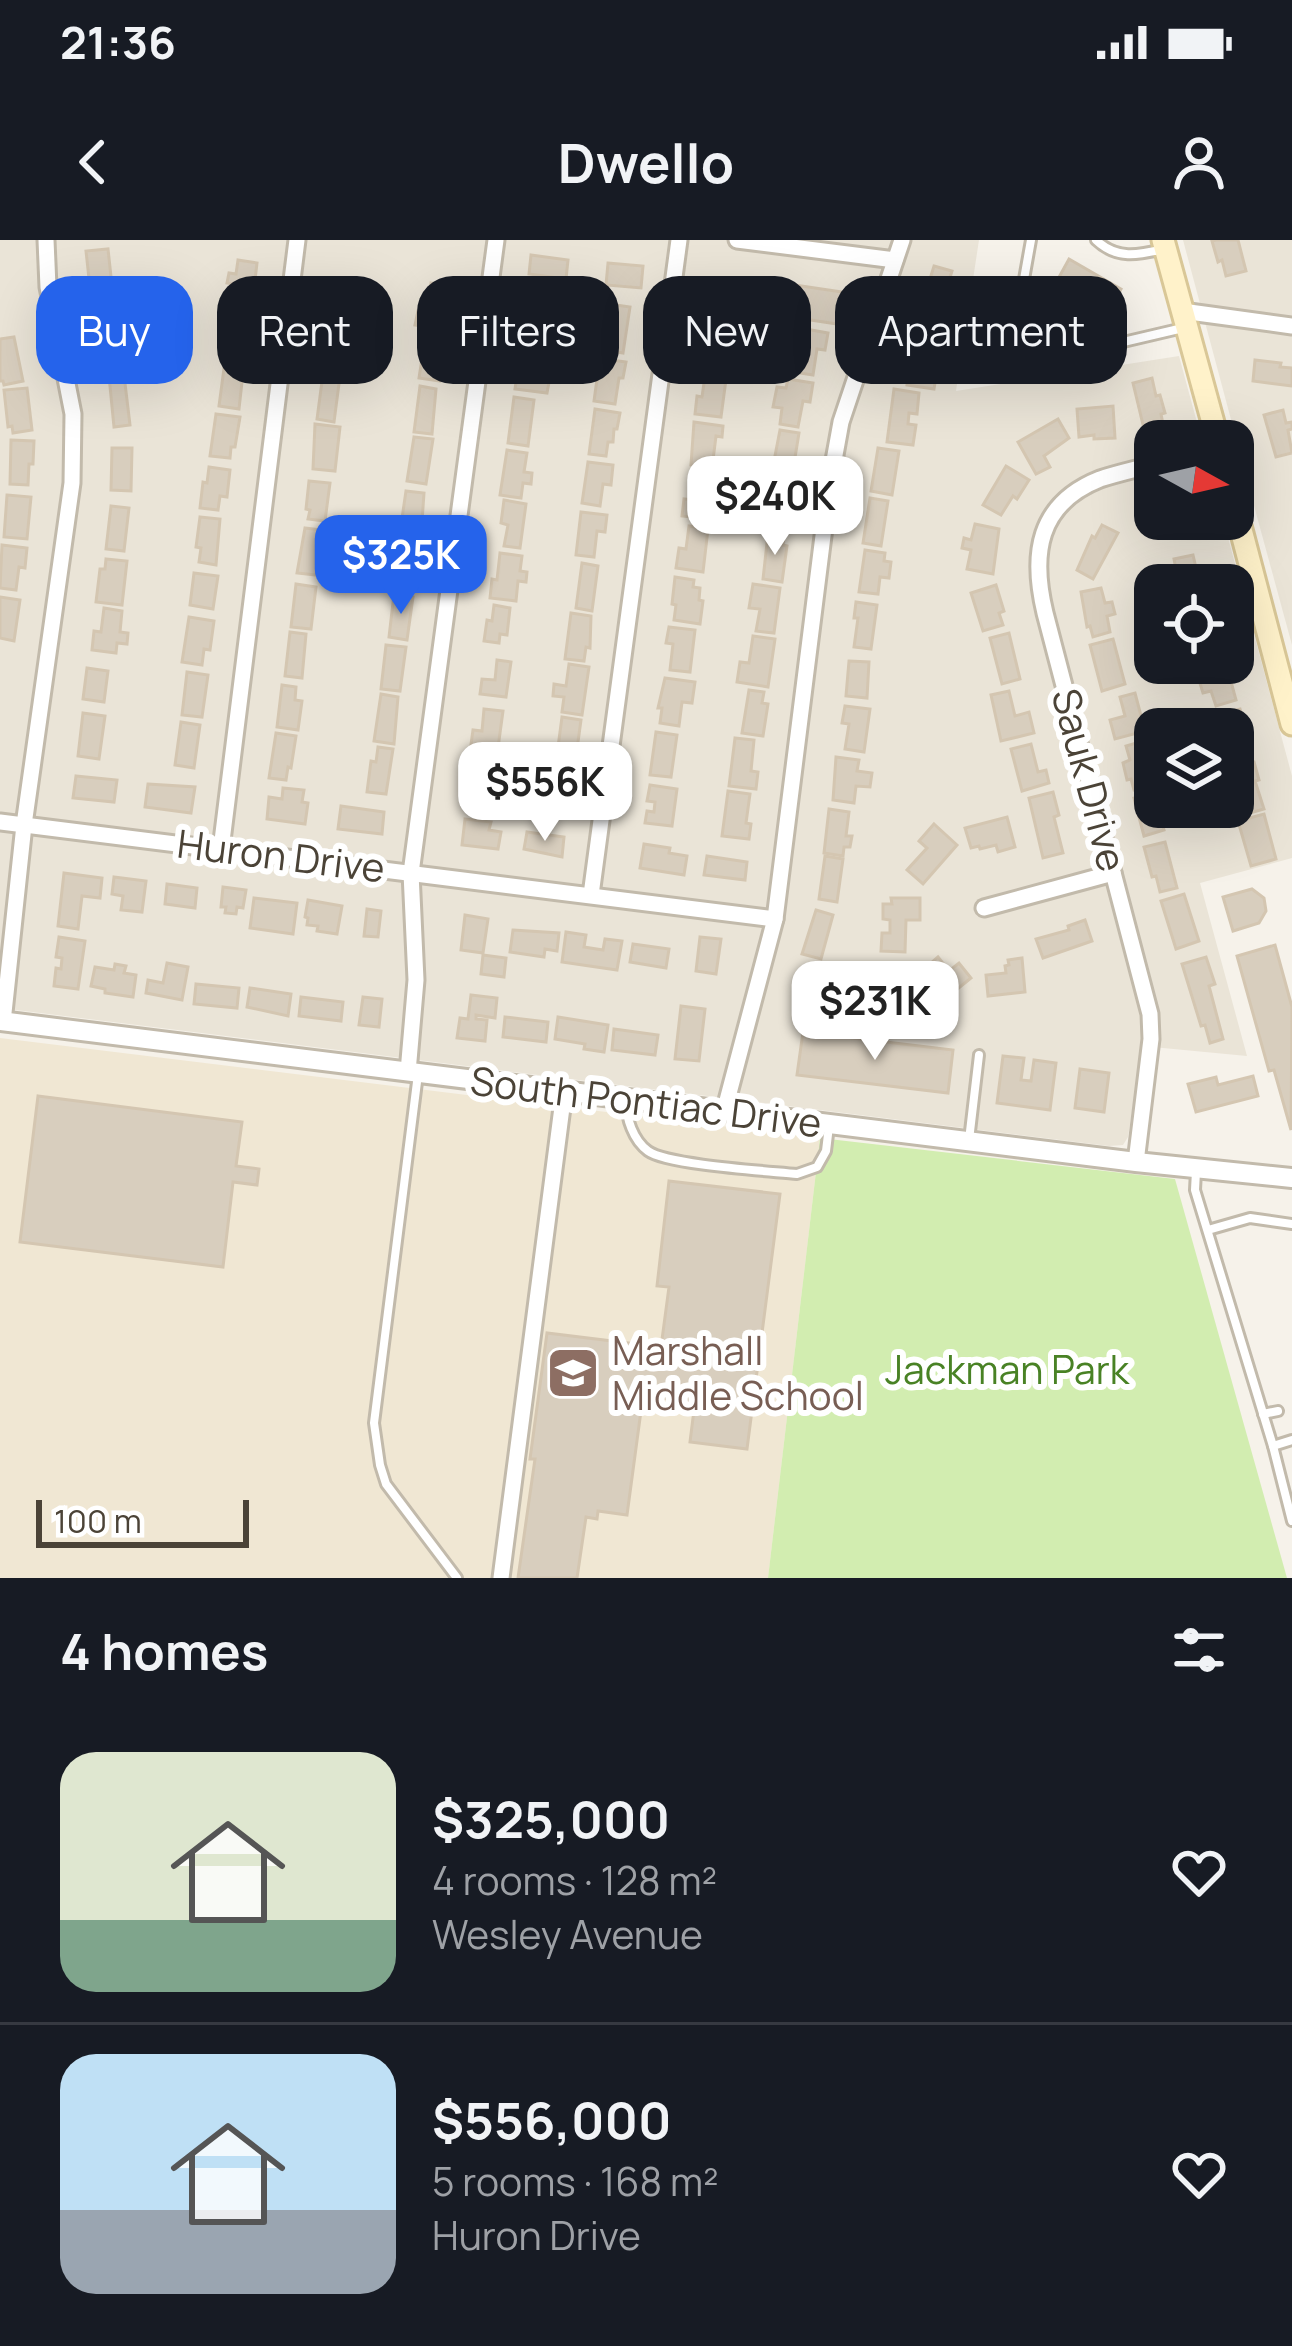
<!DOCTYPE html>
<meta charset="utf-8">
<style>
:root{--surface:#171b24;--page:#20242c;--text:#f1f3f6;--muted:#9ea1a6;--line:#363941;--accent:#2563eb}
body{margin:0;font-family:Manrope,sans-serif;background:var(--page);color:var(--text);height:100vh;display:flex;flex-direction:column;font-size:45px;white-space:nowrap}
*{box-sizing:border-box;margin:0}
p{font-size:39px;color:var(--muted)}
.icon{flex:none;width:66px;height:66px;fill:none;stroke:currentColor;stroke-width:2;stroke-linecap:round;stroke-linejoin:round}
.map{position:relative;height:1338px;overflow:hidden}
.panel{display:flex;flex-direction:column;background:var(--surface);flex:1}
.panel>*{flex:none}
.top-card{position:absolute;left:36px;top:36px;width:1221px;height:108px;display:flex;gap:24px}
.needle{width:78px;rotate:98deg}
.buttons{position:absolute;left:1134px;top:180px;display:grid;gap:24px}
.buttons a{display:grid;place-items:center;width:120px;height:120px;border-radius:24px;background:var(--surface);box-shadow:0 12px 48px #0002;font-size:60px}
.scale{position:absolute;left:36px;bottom:30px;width:213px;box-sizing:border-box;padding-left:12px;border:6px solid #4b4337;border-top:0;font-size:33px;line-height:42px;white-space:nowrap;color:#4b4337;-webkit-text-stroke:9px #fff;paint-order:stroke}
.price{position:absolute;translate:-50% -102px;padding:0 27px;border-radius:24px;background:#fff;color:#222;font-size:39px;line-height:78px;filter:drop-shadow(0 3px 6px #0008)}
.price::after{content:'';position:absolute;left:50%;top:72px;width:36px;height:27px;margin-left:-18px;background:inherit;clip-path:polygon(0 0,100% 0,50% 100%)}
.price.on{background:var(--accent);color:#fff}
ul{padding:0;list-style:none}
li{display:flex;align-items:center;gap:36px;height:300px;padding:0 60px}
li+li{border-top:3px solid var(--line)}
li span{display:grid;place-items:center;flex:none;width:336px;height:240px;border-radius:36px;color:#555}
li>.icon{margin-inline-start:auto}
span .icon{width:144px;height:144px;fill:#fffc;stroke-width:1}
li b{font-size:51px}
h2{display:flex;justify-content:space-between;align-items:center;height:144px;padding:0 60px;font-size:51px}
.chip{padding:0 42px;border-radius:36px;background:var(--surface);box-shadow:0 12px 48px #0002;font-size:42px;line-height:108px}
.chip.on{background:var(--accent);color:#fff}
.status{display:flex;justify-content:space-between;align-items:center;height:84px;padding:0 60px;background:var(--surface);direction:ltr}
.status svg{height:33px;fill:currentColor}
header{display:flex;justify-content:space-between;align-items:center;height:156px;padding:0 60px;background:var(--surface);font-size:54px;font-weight:700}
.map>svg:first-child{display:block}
</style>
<div class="status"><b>21:36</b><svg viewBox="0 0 49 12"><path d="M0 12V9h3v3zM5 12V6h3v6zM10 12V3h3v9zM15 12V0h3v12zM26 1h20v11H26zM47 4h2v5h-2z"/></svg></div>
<header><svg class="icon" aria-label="back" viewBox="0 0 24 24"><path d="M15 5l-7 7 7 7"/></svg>Dwello<svg class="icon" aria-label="person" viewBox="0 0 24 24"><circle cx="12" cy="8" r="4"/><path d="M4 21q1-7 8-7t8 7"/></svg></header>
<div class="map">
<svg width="1292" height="1338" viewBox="0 0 1292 1338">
<rect width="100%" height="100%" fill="#f6f2ea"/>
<g fill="#eae4d7" fill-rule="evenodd">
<path d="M0 0H979L956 151 1179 116 1202 201H1155V279H1223L1292 536V618L1200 643 1247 816 1142 806 1128 897 1123 905 1109 906 0 768ZM1155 345H1233V423H1155ZM1155 489H1233V567H1155Z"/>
<path d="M1183 0H1292V405L1256 273Z"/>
</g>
<path fill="#f0e7d3" d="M0 798 820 898 768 1338H0Z"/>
<path fill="#d2edb0" d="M820 898 1175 939 1287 1338H768Z"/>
<g fill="#d8cebe" stroke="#d4c6b1" stroke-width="3">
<path d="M1216 0H1238L1246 31 1226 36 1222 20 1218 22 1212 1Z"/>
<path d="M108 9 113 55 91 57 86 11Z"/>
<path d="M531 15 568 20 566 39 529 34Z"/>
<path d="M1069 19 1121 49 1104 80 1092 73 1073 106 1043 90 1062 56 1052 50Z"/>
<path d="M238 20 257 23 252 66 230 62 234 44 227 43 229 33 236 34Z"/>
<path d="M608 23 643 26 641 48 606 45Z"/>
<path d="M934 26 952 31 934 90 916 84Z"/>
<path d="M711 38 772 45 770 65 709 58Z"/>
<path d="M431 43 450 46 447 61 451 62 447 90 415 85 418 71 427 72Z"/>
<path d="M788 44 842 52 837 84 784 76Z"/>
<path d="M527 55 548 57 543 103 521 100Z"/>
<path d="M609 64 630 67 623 113 604 110 605 100 596 98 599 77 607 78Z"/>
<path d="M115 70 120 120 104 122 103 107 97 108 93 72Z"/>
<path d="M235 73 252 76 247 114 227 112Z"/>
<path d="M707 76 730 79 728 95 735 96 733 105 726 104 723 124 705 122Z"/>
<path d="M800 88 828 93 825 110 817 109 813 135 794 132Z"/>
<path d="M426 93 444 96 440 141 419 138Z"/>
<path d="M914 93 942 100 934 149 907 145 909 130 920 131 923 113 911 111Z"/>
<path d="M14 97 23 141 4 145 3 141H0V99Z"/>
<path d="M521 109 543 112 539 136 550 137 547 153 515 149Z"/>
<path d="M589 117 626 122 623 138H619L615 164 594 161 598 132 587 131Z"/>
<path d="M1255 120 1281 123 1280 127 1292 128V146L1253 141Z"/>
<path d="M225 121 244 124 239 169 219 166Z"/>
<path d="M706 129 727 132 721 177 695 174 697 156 702 157Z"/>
<path d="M323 134 340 136 334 182 317 179Z"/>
<path d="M124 135 130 185 114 187 109 136Z"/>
<path d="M1152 138 1156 156 1160 155 1165 173 1161 174 1164 189 1145 193 1133 143Z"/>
<path d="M788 139 813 143 810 162 803 161 798 187 780 184 782 168 773 167 777 147 786 148Z"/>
<path d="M420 146 436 149 432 194 414 192Z"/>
<path d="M27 148 32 190 13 193 12 186 8 187 4 150Z"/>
<path d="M894 149 919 153 917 174 909 173 908 184 916 185 913 205 887 202Z"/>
<path d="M514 157 534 160 528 206 508 203Z"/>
<path d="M1113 166 1115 198 1094 199V195L1079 197 1077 169Z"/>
<path d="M595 169 620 173 617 189H614L613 202H608L606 216 589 214Z"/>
<path d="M1283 170 1286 183 1292 182V189L1288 190 1292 213 1276 217 1264 175Z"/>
<path d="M216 174 240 177 235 207H231L230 218 210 216Z"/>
<path d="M1058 179 1069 198 1044 216 1050 227 1036 234 1018 202Z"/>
<path d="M694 182 723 186 722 197 716 196 712 228 691 225Z"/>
<path d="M315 184 340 187 335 231 313 229Z"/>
<path d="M780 190 799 193 792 236 776 234 777 222 774 221Z"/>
<path d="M414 197 433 199 426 244 407 241Z"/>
<path d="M11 200 34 201 33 224H29L28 245 10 244Z"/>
<path d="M112 208H132L131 251 111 250Z"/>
<path d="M878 208 899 211 892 255 871 251Z"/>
<path d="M507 210 527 213 524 232 532 233 531 244 523 243 521 258 500 255Z"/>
<path d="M588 222 613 225 611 245 603 244 600 266 582 263Z"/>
<path d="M1006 226 1029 240 1017 259 1013 256 1001 275 983 265Z"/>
<path d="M209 227 230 230 227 257 220 256 218 270 200 268 203 242 207 243Z"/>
<path d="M697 236 715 238 710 279 682 276 684 259 694 260Z"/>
<path d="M309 241 330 243 325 281 308 279 310 270 306 269Z"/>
<path d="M777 242 793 244 785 289 765 286 770 256 775 257Z"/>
<path d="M406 251 424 253 421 296 400 292Z"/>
<path d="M7 255 31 257 27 299 4 297Z"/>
<path d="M870 258 888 261 881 306 863 303Z"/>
<path d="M504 260 526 264 520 308 504 306 508 285 501 283Z"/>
<path d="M111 266 129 268 124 311 106 309Z"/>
<path d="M1155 268V279L1188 280 1143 292 1138 273Z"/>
<path d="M581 272 607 275 605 292 597 291 594 317 576 315Z"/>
<path d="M200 277 220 279 216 325 199 322 201 308 196 307Z"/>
<path d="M975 284 999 289 993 334 967 329 971 310 962 308 964 298 971 300Z"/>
<path d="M1102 285 1118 293 1093 339 1077 330 1092 296 1095 298Z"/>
<path d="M689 286 708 289 703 332 676 328 679 308 686 309Z"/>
<path d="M305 288 322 290 316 335 297 333Z"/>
<path d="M768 294 784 296 783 305 787 306 782 342 763 339Z"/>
<path d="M396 302 419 305 411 345 390 342Z"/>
<path d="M2 305 27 308 25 328 19 327 16 350 0 348Z"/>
<path d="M865 310 885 313 884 321 891 322 889 338 880 337 878 354 859 352Z"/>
<path d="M500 313 522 316 520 331 527 332 526 342 518 341 516 361 490 358 492 339 497 340Z"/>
<path d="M1193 315 1200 345H1179L1174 319Z"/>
<path d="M106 319 127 321 122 365 96 362 100 329H105Z"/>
<path d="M582 323 598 326 592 371 576 368Z"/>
<path d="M194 333 218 336 213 369 190 365Z"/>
<path d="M675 337 694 340 693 347 700 348 699 360 703 361 700 384 674 380 676 365 672 364Z"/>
<path d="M296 344 316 347 311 389 291 387Z"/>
<path d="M753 344 780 348 774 393 756 391 760 369 749 368Z"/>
<path d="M996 345 1004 371 999 373 1003 385 983 391 971 353Z"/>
<path d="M1101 348 1105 363 1112 362 1115 374 1107 376 1110 392 1093 397 1090 386 1087 387 1081 352Z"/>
<path d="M394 354 413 357 407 400 389 397Z"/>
<path d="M0 357 20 360 14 401 0 398Z"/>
<path d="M856 362 877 365 871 409 854 407 858 378H854Z"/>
<path d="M494 365 510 368 507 395 500 394 499 403 484 401 487 380 492 381Z"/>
<path d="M104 368 122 371 120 392 128 393 127 404 117 403 116 413 92 410 94 391 101 392Z"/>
<path d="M571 373 591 376 590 408 586 407 584 421 565 419Z"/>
<path d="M189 377 214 381 210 410 204 409 202 425 182 422Z"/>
<path d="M669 387 695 390 690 432 670 430 673 404 666 403Z"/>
<path d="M290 392 306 394 302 438 285 436Z"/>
<path d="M1009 393 1020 439 1002 444 990 398Z"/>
<path d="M753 396 775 399 768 447 737 442 740 422 749 423Z"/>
<path d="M1113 399 1125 444 1102 451 1090 405Z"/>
<path d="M386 405 406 407 400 451 381 449Z"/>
<path d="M497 420 511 422 506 457 480 454 482 439 495 440Z"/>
<path d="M849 421 869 422 867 458 846 456Z"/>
<path d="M1204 423H1226L1236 460 1216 466 1211 451 1203 453 1199 440 1208 437Z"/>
<path d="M569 424 589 427 582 475 562 472 564 457 553 456 554 444 566 446Z"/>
<path d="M87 428 108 431 104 462 83 459Z"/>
<path d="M187 432 208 435 202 477 182 475Z"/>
<path d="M665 438 695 442 692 463 682 462 679 486 660 483 662 468H658Z"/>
<path d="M282 445 296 447 295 460 302 461 298 490 277 487Z"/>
<path d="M749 450 764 452 762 463 768 464 763 496 742 493Z"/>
<path d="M1009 451 1015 476 1029 472 1034 493 1001 501 991 455Z"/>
<path d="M1135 453 1145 491 1115 499 1110 480 1125 476 1120 457Z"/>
<path d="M381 454 398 457 394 504 374 501Z"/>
<path d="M845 466 870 469 864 512 845 509 849 484 842 483Z"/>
<path d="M484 469 503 471 497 515 470 512 473 490 482 491Z"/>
<path d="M1240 469 1252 515 1233 520V489H1220L1216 475Z"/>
<path d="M83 473 105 476 99 519 78 516Z"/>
<path d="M562 477 581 480 575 524 556 522Z"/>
<path d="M181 482 200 485 194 528 175 525Z"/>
<path d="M656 492 677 495 671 537 650 535Z"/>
<path d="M276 493 296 496 291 528 288 527 286 540 269 538Z"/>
<path d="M735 498 754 500 751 531 758 532 756 549 729 546Z"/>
<path d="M1143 501 1147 514 1155 511V523L1150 524 1155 544 1134 550 1131 539 1127 540 1123 523 1130 520 1126 506Z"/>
<path d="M1031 504 1038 532 1046 530 1049 543 1022 551 1011 509Z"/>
<path d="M378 507 393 509 386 554 367 552 371 521 376 522Z"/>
<path d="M836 517 859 520 857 531 872 533 870 547 856 546 854 563 833 560Z"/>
<path d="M470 518 492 520 490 539 498 540 495 565 464 561Z"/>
<path d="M1254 522 1259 540 1255 541 1264 569 1236 577 1233 567V528Z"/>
<path d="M557 528 575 531 569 577 551 574Z"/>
<path d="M76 536 117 540 114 562 73 558Z"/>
<path d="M148 544 195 547 191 573 145 567Z"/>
<path d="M650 545 677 549 672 586 645 583 647 571 654 572 655 562 647 561Z"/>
<path d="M283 548 304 550 302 562 308 563 305 584 267 579 269 557 282 559Z"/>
<path d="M728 551 750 554 746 583 751 584 749 599 722 596Z"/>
<path d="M521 552 539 555 536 575 518 573Z"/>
<path d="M1053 552 1059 575 1054 577 1063 613 1043 618 1029 558Z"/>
<path d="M1155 552V567H1169L1171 573 1160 576 1164 590 1144 596 1134 558Z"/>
<path d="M341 566 384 572 382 594 338 589Z"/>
<path d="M829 569 849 572 846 596H852L850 607H844L843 616 824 613Z"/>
<path d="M1264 574 1276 619 1251 626 1238 581Z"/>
<path d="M1007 577 1015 607 998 612 996 605 980 609 979 606 971 608 965 588Z"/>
<path d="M465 579 491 582 489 590 501 592 498 609 462 605Z"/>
<path d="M934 584 957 605 923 644 907 630 927 608 919 601Z"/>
<path d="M527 592 564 597 562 617 524 609Z"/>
<path d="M1165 602 1177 648 1160 652 1156 636 1152 637 1144 607Z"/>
<path d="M644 604 670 608 669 613 687 616 684 635 640 628Z"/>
<path d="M707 616 747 622 745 640 704 635Z"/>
<path d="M825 616 843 619 837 662 819 659Z"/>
<path d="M64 633 102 638 100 658 82 656 78 689 58 686Z"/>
<path d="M114 637 146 641 142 672 121 670 123 656 112 654Z"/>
<path d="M167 644 197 648 195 668 165 664Z"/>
<path d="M223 647 246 650 243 668 237 667 236 674 225 673 226 667H221Z"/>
<path d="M1252 649 1264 658 1266 671 1259 683 1233 691 1223 657Z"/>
<path d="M1184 654 1199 701 1176 709 1161 661Z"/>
<path d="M254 658 297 663 293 694 250 688Z"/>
<path d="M891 658H920V680H906L905 712 881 711 882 693H890V680L883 679V664H892Z"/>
<path d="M308 660 342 666 337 694 317 691 318 686 307 685 308 678 305 677Z"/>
<path d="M367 669 381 671 378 697 364 696Z"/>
<path d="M816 670 833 675 821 719 802 714Z"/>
<path d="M465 675 488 679 483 713 461 710Z"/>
<path d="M1085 680 1092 701 1043 718 1036 699 1069 690 1068 686Z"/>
<path d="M513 690 559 693 557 711 545 709 544 717 510 712Z"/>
<path d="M566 692 586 695 584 707 603 710 605 699 622 701 617 730 562 722Z"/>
<path d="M59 697 85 701 78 749 54 746 56 728 61 729 62 718 56 717Z"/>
<path d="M700 697 721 699 716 734 696 731Z"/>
<path d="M633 704 669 709 666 728 630 722Z"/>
<path d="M1275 705 1292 767 1291 890 1274 830 1269 831 1237 716Z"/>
<path d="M483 715 506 718 504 737 481 734Z"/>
<path d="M938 717 949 731 959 723 971 738 944 760 921 732Z"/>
<path d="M1206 717 1215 744 1209 746 1223 799 1210 803 1205 785 1201 786 1182 724Z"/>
<path d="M1022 718 1025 752 988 756 986 735 1006 733 1005 726 1009 725 1008 720Z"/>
<path d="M167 723 188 727 182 760 146 753 148 740 163 743Z"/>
<path d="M115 724 126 726 124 733 136 735 133 757 105 753V749L91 746 95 727 114 730Z"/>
<path d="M809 728 832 731 826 773 804 769 806 759 796 758 799 736 807 737Z"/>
<path d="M196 744 239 748 237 768 194 764Z"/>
<path d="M250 748 291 754 288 776 247 767Z"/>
<path d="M471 755 497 758 495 778 476 775V779L487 780 485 801 457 798 460 778 468 779Z"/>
<path d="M301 757 343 762 341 781 299 776Z"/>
<path d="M363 757 382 759 379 787 359 785Z"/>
<path d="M681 766 705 769 699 821 675 819Z"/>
<path d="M505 777 548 782 546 802 503 797Z"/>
<path d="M558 777 608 785 604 812 584 809 585 804 555 799Z"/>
<path d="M614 789 658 795 655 815 612 810Z"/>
<path d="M803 792 953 810 948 853 797 835Z"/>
<path d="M1003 816 1024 818 1021 840 1031 841 1034 820 1056 823 1050 870 997 863Z"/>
<path d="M1080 829 1109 833 1104 872 1075 868Z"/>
<path d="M1253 836 1258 856 1196 872 1188 844 1216 837 1218 845Z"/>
<path d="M38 856 242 882 236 926 259 929 257 945 233 942 223 1027 20 1002Z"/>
<path d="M669 941 780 954 747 1209 690 1202 695 1162 643 1156 627 1275 598 1271 597 1279 586 1277 577 1338H518L535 1219H530L547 1093 661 1107 669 1047 657 1046Z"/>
</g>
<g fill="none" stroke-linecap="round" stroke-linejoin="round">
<g stroke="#c2baab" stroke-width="14">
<g id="service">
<path d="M1031 0 1013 101 1055 118 1183 88"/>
<path d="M1096 0C1117 20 1138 15 1164 9"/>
<path d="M418 834 374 1183 380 1225 386 1244 457 1338"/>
<path d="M626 861C626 878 633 900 648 911 667 925 768 931 797 934L817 927 826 911 829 886"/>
<path d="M969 900 979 815"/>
<path d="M1196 931 1195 950 1273 1206 1292 1281"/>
<path d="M1208 990 1250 978 1292 984"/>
<path d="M1263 1174 1278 1171"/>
<path d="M1273 1206 1292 1200"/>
</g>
</g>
<g stroke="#c2baab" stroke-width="21">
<g id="minor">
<path d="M737 0 895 20"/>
<path d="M1182 71 1292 86"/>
<path d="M0 582 775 679"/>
<path d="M221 609 297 0"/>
<path d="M591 655 679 0"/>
<path d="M984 668 1113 633"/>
<path d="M3 782 24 585 72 243 73 174 48 47 46 0"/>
<path d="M408 832 416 740 411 633 496 0"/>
<path d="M724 872 775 679 829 248 841 182 902 0"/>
<path d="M1136 922 1151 799 1150 774 1045 373C1031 315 1037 264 1100 239 1118 233 1137 229 1155 224"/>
<path d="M501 1338 564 852"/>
</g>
</g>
<g stroke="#c2baab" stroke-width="24">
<path id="tertiary" d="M0 781 1136 922 1292 938"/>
</g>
<g stroke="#d9c797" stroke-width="27">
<g id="secondary">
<path d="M1163 0 1218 201"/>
<path d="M1233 259 1292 484"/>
</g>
</g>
<use href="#service" stroke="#fff" stroke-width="8"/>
<use href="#minor" stroke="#fff" stroke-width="15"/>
<use href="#tertiary" stroke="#fff" stroke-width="18"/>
<use href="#secondary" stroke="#fff2ca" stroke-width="21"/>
</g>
<defs>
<g id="school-square" transform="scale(2.7)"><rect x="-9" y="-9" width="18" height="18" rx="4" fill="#8d6e63" stroke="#fff"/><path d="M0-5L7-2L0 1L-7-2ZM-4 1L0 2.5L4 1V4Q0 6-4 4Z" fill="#fff"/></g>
</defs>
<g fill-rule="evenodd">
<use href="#school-square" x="573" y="1133"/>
</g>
<g text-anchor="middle" stroke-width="12" stroke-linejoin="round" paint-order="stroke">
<g font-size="39" fill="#4b4337" stroke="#fff">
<text transform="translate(1089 540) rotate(75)" y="14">Sauk Drive</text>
<text transform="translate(281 616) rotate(7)" y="14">Huron Drive</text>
<text transform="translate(646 862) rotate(7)" y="14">South Pontiac Drive</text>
</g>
<g font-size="39" fill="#785e54" stroke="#fff" text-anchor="start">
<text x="612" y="1125">Marshall<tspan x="612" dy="45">Middle School</tspan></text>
</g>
<g font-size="39" fill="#498225" stroke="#fff">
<text x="1007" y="1144">Jackman Park</text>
</g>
</g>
</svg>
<div class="buttons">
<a><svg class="needle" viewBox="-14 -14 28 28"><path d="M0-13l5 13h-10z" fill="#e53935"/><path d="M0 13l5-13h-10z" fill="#9ea1a6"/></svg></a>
<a><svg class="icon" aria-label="locate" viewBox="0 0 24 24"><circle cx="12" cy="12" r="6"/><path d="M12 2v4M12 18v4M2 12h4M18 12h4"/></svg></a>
<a><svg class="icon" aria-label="layers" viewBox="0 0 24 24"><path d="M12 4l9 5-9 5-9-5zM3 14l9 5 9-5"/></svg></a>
</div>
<div class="scale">100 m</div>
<b class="price" style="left:775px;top:318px">$240K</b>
<b class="price on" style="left:401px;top:377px">$325K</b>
<b class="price" style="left:545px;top:604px">$556K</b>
<b class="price" style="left:875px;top:823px">$231K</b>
<div class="top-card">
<a class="chip on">Buy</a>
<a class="chip">Rent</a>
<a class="chip">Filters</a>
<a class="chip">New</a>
<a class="chip">Apartment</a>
</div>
</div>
<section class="panel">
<h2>4 homes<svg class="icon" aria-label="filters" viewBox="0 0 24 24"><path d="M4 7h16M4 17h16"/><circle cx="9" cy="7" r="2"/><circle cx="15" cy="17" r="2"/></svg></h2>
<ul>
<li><span style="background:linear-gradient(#dfe7d0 70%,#7fa58c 0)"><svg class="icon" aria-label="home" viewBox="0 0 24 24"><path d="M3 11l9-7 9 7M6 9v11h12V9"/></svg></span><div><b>$325,000</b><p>4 rooms · 128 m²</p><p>Wesley Avenue</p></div><svg class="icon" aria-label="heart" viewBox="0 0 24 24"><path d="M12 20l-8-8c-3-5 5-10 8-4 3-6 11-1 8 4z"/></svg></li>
<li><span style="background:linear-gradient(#bfe0f5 65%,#9aa5b1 0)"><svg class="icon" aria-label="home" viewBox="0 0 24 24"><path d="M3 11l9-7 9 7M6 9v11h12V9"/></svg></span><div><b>$556,000</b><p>5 rooms · 168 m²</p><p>Huron Drive</p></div><svg class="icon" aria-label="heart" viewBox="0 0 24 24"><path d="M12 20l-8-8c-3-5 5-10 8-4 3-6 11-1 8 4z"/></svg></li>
</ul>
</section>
